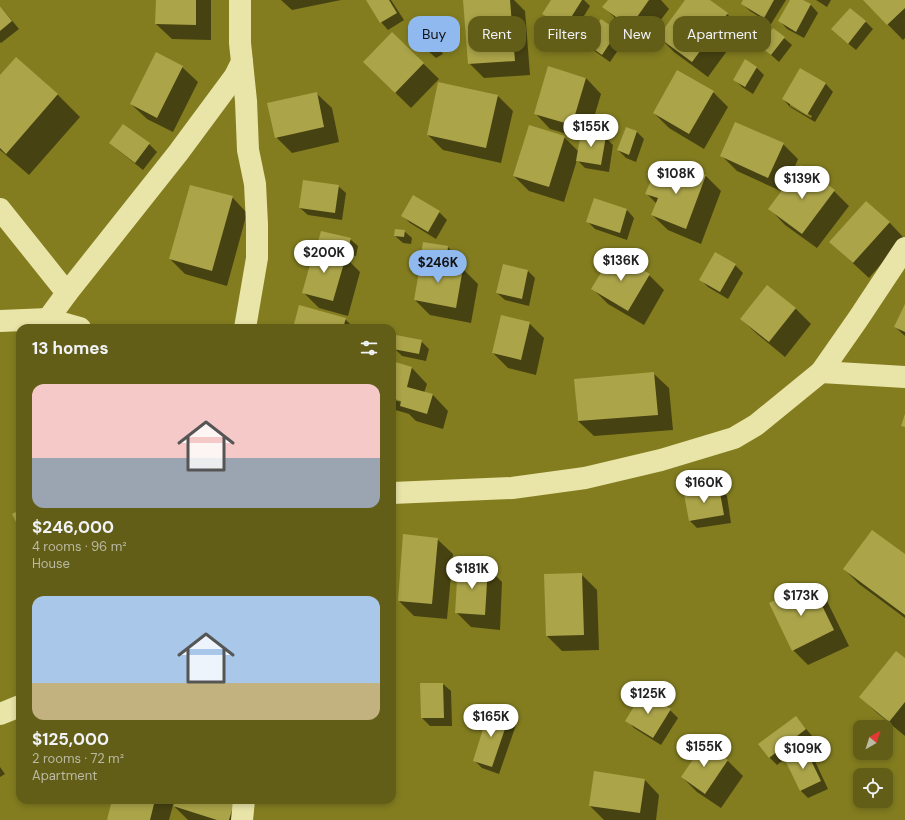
<!DOCTYPE html>
<meta charset="utf-8">
<style>
:root{--surface:#625e18;--page:#686421;--text:#f1f3f6;--muted:#bbbaa2;--accent:#90b9f0}
body{margin:0;font-family:"DM Sans",sans-serif;background:var(--page);color:var(--text);height:100vh;display:flex;flex-direction:column;font-size:15px;white-space:nowrap}
*{box-sizing:border-box;margin:0}
p{font-size:13px;color:var(--muted)}
.icon{flex:none;width:22px;height:22px;fill:none;stroke:currentColor;stroke-width:2;stroke-linecap:round;stroke-linejoin:round}
.map{position:relative;flex:1;overflow:hidden}
.details{position:absolute;left:16px;top:324px;width:380px;height:480px;display:flex;flex-direction:column;background:var(--surface);border-radius:12px;box-shadow:0 2px 6px #0003}
.details>*{flex:none}
.top-card{position:absolute;left:408px;top:16px;width:380px;height:36px;display:flex;gap:8px}
.needle{width:26px;rotate:39deg}
.tools{position:absolute;left:853px;top:720px;display:grid;gap:8px}
.tools a{display:grid;place-items:center;width:40px;height:40px;border-radius:8px;background:var(--surface);box-shadow:0 2px 6px #0003;font-size:20px}
.price{position:absolute;translate:-50% -34px;padding:0 9px;border-radius:14px;background:#fff;color:#222;font-size:13px;line-height:26px;filter:drop-shadow(0 1px 2px #0008)}
.price::after{content:'';position:absolute;left:50%;top:24px;width:12px;height:9px;margin-left:-6px;background:inherit;clip-path:polygon(0 0,100% 0,50% 100%)}
.price.current{background:var(--accent);color:#111}
ul{padding:0;list-style:none}
li{display:grid;align-content:center;gap:8px;height:212px;padding:0 16px}
li span{display:grid;place-items:center;height:124px;border-radius:12px;color:#555}
li>.icon{margin-inline-start:auto}
span .icon{width:72px;height:72px;fill:#fffc;stroke-width:1}
li b{font-size:17px}
h2{display:flex;justify-content:space-between;align-items:center;height:48px;padding:0 16px;font-size:17px}
.tag{padding:0 14px;border-radius:12px;background:var(--surface);box-shadow:0 2px 6px #0003;font-size:14px;line-height:36px}
.tag.current{background:var(--accent);color:#111}
.map>svg:first-child{display:block}
</style>
<div class="map">
<svg width="905" height="820" viewBox="0 0 905 820">
<rect width="100%" height="100%" fill="#837d20"/>
<g fill="#0007" fill-rule="evenodd">
<path d="M157 0H211V40L172 39 156 24Z"/>
<path d="M281 0H341L292 10Z"/>
<path d="M367 0H391L404 20 388 30 381 22Z"/>
<path d="M464 0H514L525 11 530 75 484 78 469 63Z"/>
<path d="M552 0H584L590 6 573 34 551 21 544 13Z"/>
<path d="M609 0H661L669 9 645 41 619 22 604 7Z"/>
<path d="M686 0H709L727 14 743 29 708 77 674 52 659 37Z"/>
<path d="M744 0H786L771 24 750 11 742 4Z"/>
<path d="M791 0H801L811 5 818 13 804 38 787 29 780 21Z"/>
<path d="M816 0H831L827 7Z"/>
<path d="M864 0H905V38L903 40Z"/>
<path d="M0 6 19 29 1 43 0 42Z"/>
<path d="M601 21 617 32 625 40 610 62 593 50 585 42Z"/>
<path d="M866 22 873 29 856 50 840 37Z"/>
<path d="M392 33 439 79 411 108 364 62Z"/>
<path d="M430 38 438 46 443 54 436 58 428 51Z"/>
<path d="M784 38 792 45 779 62 761 46Z"/>
<path d="M16 58 58 95 80 117 29 175 0 150V76Z"/>
<path d="M745 61 757 68 764 75 753 94 742 87 734 79Z"/>
<path d="M182 67 198 82 173 132 147 119 131 104Z"/>
<path d="M549 67 586 78 601 94 589 134 605 137 613 145 609 172 585 168 577 160 564 202 529 191 514 176 564 137 579 152 581 138 550 129 535 113Z"/>
<path d="M801 69 826 84 833 92 815 122 790 107 783 99ZM790 103 812 116 811 118 790 106Z"/>
<path d="M713 92 728 107 704 149 669 128 654 113Z"/>
<path d="M316 93 332 108 339 142 292 153 276 137Z"/>
<path d="M498 96 513 111 501 163 443 150 428 135Z"/>
<path d="M626 128 637 132 644 139 636 162 626 158 618 150Z"/>
<path d="M110 143 149 144 157 152 143 170 118 150Z"/>
<path d="M783 144 798 159 788 183 834 191 849 206 817 248 785 225 770 209 783 192 737 171 722 156Z"/>
<path d="M706 176 721 191 701 244 668 230 652 215 657 204 647 194 665 184Z"/>
<path d="M338 186 346 193 342 220 308 215 300 208Z"/>
<path d="M232 197 247 213 227 286 185 274 170 259Z"/>
<path d="M595 200 627 210 634 218 627 240 595 229 587 221Z"/>
<path d="M439 212 447 220 436 239 410 223 402 215Z"/>
<path d="M889 222 904 238 869 278 830 242Z"/>
<path d="M404 231 412 238 411 244 403 243 395 236Z"/>
<path d="M350 239 358 246 356 256 327 249 320 241Z"/>
<path d="M448 247 455 255 454 267 463 269 478 284 471 323 430 315 415 300 430 262 422 254Z"/>
<path d="M345 257 360 272 348 316 319 308 304 293Z"/>
<path d="M735 265 743 273 728 299 708 287 700 279Z"/>
<path d="M528 271 535 278 529 306 505 300 497 293Z"/>
<path d="M649 275 664 290 644 325 608 304 593 289Z"/>
<path d="M768 287 796 309 811 324 785 357 757 334 741 319Z"/>
<path d="M905 306V336L895 327Z"/>
<path d="M345 319 354 328H294Z"/>
<path d="M529 323 544 338 536 375 508 368 493 353Z"/>
<path d="M421 341 429 349 426 361 402 356 394 348Z"/>
<path d="M392 362 412 368 427 384 424 393 433 395 448 411 443 429 416 421 409 414 392 409ZM393 398 406 401V403L393 400Z"/>
<path d="M653 373 669 388 673 430 594 436 578 421 575 380Z"/>
<path d="M719 488 727 496 731 523 697 528 690 521Z"/>
<path d="M437 539 453 554 447 619 414 616 399 601Z"/>
<path d="M905 555V618L859 584 844 569Z"/>
<path d="M487 567 502 582 500 630 471 627 456 612Z"/>
<path d="M581 574 597 590 599 650 562 651 547 636Z"/>
<path d="M811 584 826 599 849 646 808 665 793 650Z"/>
<path d="M905 659V736L876 712 861 697Z"/>
<path d="M443 684 451 691 452 726H430L422 718Z"/>
<path d="M670 710 678 718 661 745 634 728 627 720Z"/>
<path d="M796 717 813 737 777 765 769 757Z"/>
<path d="M508 718 516 725 499 774 482 768 474 760Z"/>
<path d="M704 745 728 761 743 776 721 808 697 792 682 777Z"/>
<path d="M806 751 814 759 828 789 808 798 801 791 786 760Z"/>
<path d="M0 767 5 774 0 777Z"/>
<path d="M644 779 659 795 656 820H604L590 806Z"/>
<path d="M113 800H174V802L175 803 176 800H243L248 820H188L173 805 169 820H108Z"/>
</g>
<g fill="#aba449">
<path d="M156 0H196V25L155 24Z"/>
<path d="M366 0H389L397 13 380 23Z"/>
<path d="M463 0H510L515 61 468 64Z"/>
<path d="M551 0H582L565 27 542 14Z"/>
<path d="M608 0H649L630 27 602 7Z"/>
<path d="M685 0H710L728 13 692 62 658 37Z"/>
<path d="M743 0H774L764 18 741 4Z"/>
<path d="M790 0H803L811 4 796 32 778 21Z"/>
<path d="M863 0H905V8L887 25Z"/>
<path d="M0 6 12 21 0 31Z"/>
<path d="M850 8 866 21 848 44 831 29Z"/>
<path d="M601 19 618 31 602 55 584 42Z"/>
<path d="M773 28 785 37 771 55 759 46Z"/>
<path d="M392 32 424 63 395 93 363 62Z"/>
<path d="M430 37 436 46 427 52 422 43Z"/>
<path d="M156 52 183 66 157 118 130 104Z"/>
<path d="M16 57 58 94 6 154 0 148V75Z"/>
<path d="M745 59 757 67 745 87 733 80Z"/>
<path d="M548 66 586 78 572 125 534 114Z"/>
<path d="M800 68 826 83 807 115 782 99Z"/>
<path d="M677 70 714 91 689 134 653 113Z"/>
<path d="M438 82 498 95 486 148 427 135Z"/>
<path d="M317 92 324 127 275 138 267 103Z"/>
<path d="M735 122 784 143 768 178 720 156Z"/>
<path d="M123 124 150 143 135 163 109 143Z"/>
<path d="M529 125 565 136 549 187 513 176Z"/>
<path d="M626 127 637 131 629 155 617 150Z"/>
<path d="M581 132 606 136 601 165 576 161Z"/>
<path d="M672 162 706 175 686 229 651 215 658 198 645 194 652 178 665 182Z"/>
<path d="M801 165 835 190 802 234 768 209Z"/>
<path d="M303 180 339 185 335 213 299 208Z"/>
<path d="M190 185 233 196 212 271 169 259Z"/>
<path d="M413 195 440 211 428 232 401 216Z"/>
<path d="M594 198 627 209 620 233 586 222Z"/>
<path d="M866 201 890 222 853 263 829 242Z"/>
<path d="M395 229 405 230 404 237 394 236Z"/>
<path d="M321 231 351 238 348 249 318 242Z"/>
<path d="M423 242 448 246 447 258 421 255Z"/>
<path d="M315 247 346 256 333 301 302 293Z"/>
<path d="M715 252 736 264 720 292 699 280Z"/>
<path d="M613 253 650 274 628 311 591 289Z"/>
<path d="M421 260 463 268 456 308 414 300Z"/>
<path d="M503 264 528 270 522 299 496 293Z"/>
<path d="M767 285 796 308 769 342 740 319Z"/>
<path d="M905 304V332L894 327Z"/>
<path d="M299 305 346 318 343 328H293Z"/>
<path d="M501 315 530 322 521 360 492 353Z"/>
<path d="M396 335 422 340 419 354 393 349Z"/>
<path d="M392 361 412 367 407 387 433 394 427 414 400 406 401 401 392 398Z"/>
<path d="M654 372 658 415 578 421 574 379Z"/>
<path d="M905 414V427L901 426Z"/>
<path d="M719 487 724 515 689 521 684 494Z"/>
<path d="M20 510V530L12 514Z"/>
<path d="M872 530 905 554V615L843 569Z"/>
<path d="M403 534 438 538 432 604 398 601Z"/>
<path d="M458 564 488 566 485 615 455 613Z"/>
<path d="M582 573 584 635 546 636 544 574Z"/>
<path d="M811 583 834 630 792 651 769 603Z"/>
<path d="M896 651 905 658V702L889 722 859 697Z"/>
<path d="M420 683H443L444 718H421Z"/>
<path d="M643 692 671 709 653 738 625 721Z"/>
<path d="M489 710 509 717 492 767 473 761Z"/>
<path d="M796 716 806 729 769 758 758 744Z"/>
<path d="M704 743 728 760 705 794 681 777Z"/>
<path d="M806 750 821 781 800 791 785 760Z"/>
<path d="M594 771 645 779 640 813 589 806Z"/>
<path d="M112 800H155L150 820H107Z"/>
<path d="M175 800H235L229 820H217L173 806Z"/>
</g>
<g fill="none" stroke-linecap="round" stroke-linejoin="round">
<g stroke="#e9e4a8" stroke-width="22">
<path d="M242 62 246 101 248 150 255 184 257 224V258L245 328"/>
<path d="M0 209 67 293"/>
<path d="M48 319 67 293 178 153 235 76 242 62 240 43V0"/>
<path d="M0 321 48 319 80 328"/>
<path d="M821 372 905 377"/>
<path d="M392 493 512 488 585 478 661 460 734 438 756 425 821 372 858 319 905 248"/>
<path d="M0 714 20 706"/>
<path d="M242 820 244 800"/>
</g>
</g>
</svg>
<div class="tools">
<a><svg class="needle" viewBox="-14 -14 28 28"><path d="M0-13l5 13h-10z" fill="#e53935"/><path d="M0 13l5-13h-10z" fill="#bbbaa2"/></svg></a>
<a><svg class="icon" aria-label="locate" viewBox="0 0 24 24"><circle cx="12" cy="12" r="6"/><path d="M12 2v4M12 18v4M2 12h4M18 12h4"/></svg></a>
</div>
<b class="price" style="left:591px;top:148px">$155K</b>
<b class="price" style="left:676px;top:195px">$108K</b>
<b class="price" style="left:802px;top:200px">$139K</b>
<b class="price" style="left:324px;top:274px">$200K</b>
<b class="price" style="left:621px;top:282px">$136K</b>
<b class="price current" style="left:438px;top:284px">$246K</b>
<b class="price" style="left:704px;top:504px">$160K</b>
<b class="price" style="left:472px;top:590px">$181K</b>
<b class="price" style="left:801px;top:617px">$173K</b>
<b class="price" style="left:648px;top:715px">$125K</b>
<b class="price" style="left:491px;top:738px">$165K</b>
<b class="price" style="left:704px;top:768px">$155K</b>
<b class="price" style="left:803px;top:770px">$109K</b>
<div class="top-card">
<a class="tag current">Buy</a>
<a class="tag">Rent</a>
<a class="tag">Filters</a>
<a class="tag">New</a>
<a class="tag">Apartment</a>
</div>
<section class="details">
<h2>13 homes<svg class="icon" aria-label="filters" viewBox="0 0 24 24"><path d="M4 7h16M4 17h16"/><circle cx="9" cy="7" r="2"/><circle cx="15" cy="17" r="2"/></svg></h2>
<ul>
<li><span style="background:linear-gradient(#f6c9c9 60%,#9aa5b1 0)"><svg class="icon" aria-label="home" viewBox="0 0 24 24"><path d="M3 11l9-7 9 7M6 9v11h12V9"/></svg></span><div><b>$246,000</b><p>4 rooms · 96 m²</p><p>House</p></div></li>
<li><span style="background:linear-gradient(#a9c7e8 70%,#c2b280 0)"><svg class="icon" aria-label="home" viewBox="0 0 24 24"><path d="M3 11l9-7 9 7M6 9v11h12V9"/></svg></span><div><b>$125,000</b><p>2 rooms · 72 m²</p><p>Apartment</p></div></li>
</ul>
</section>
</div>
